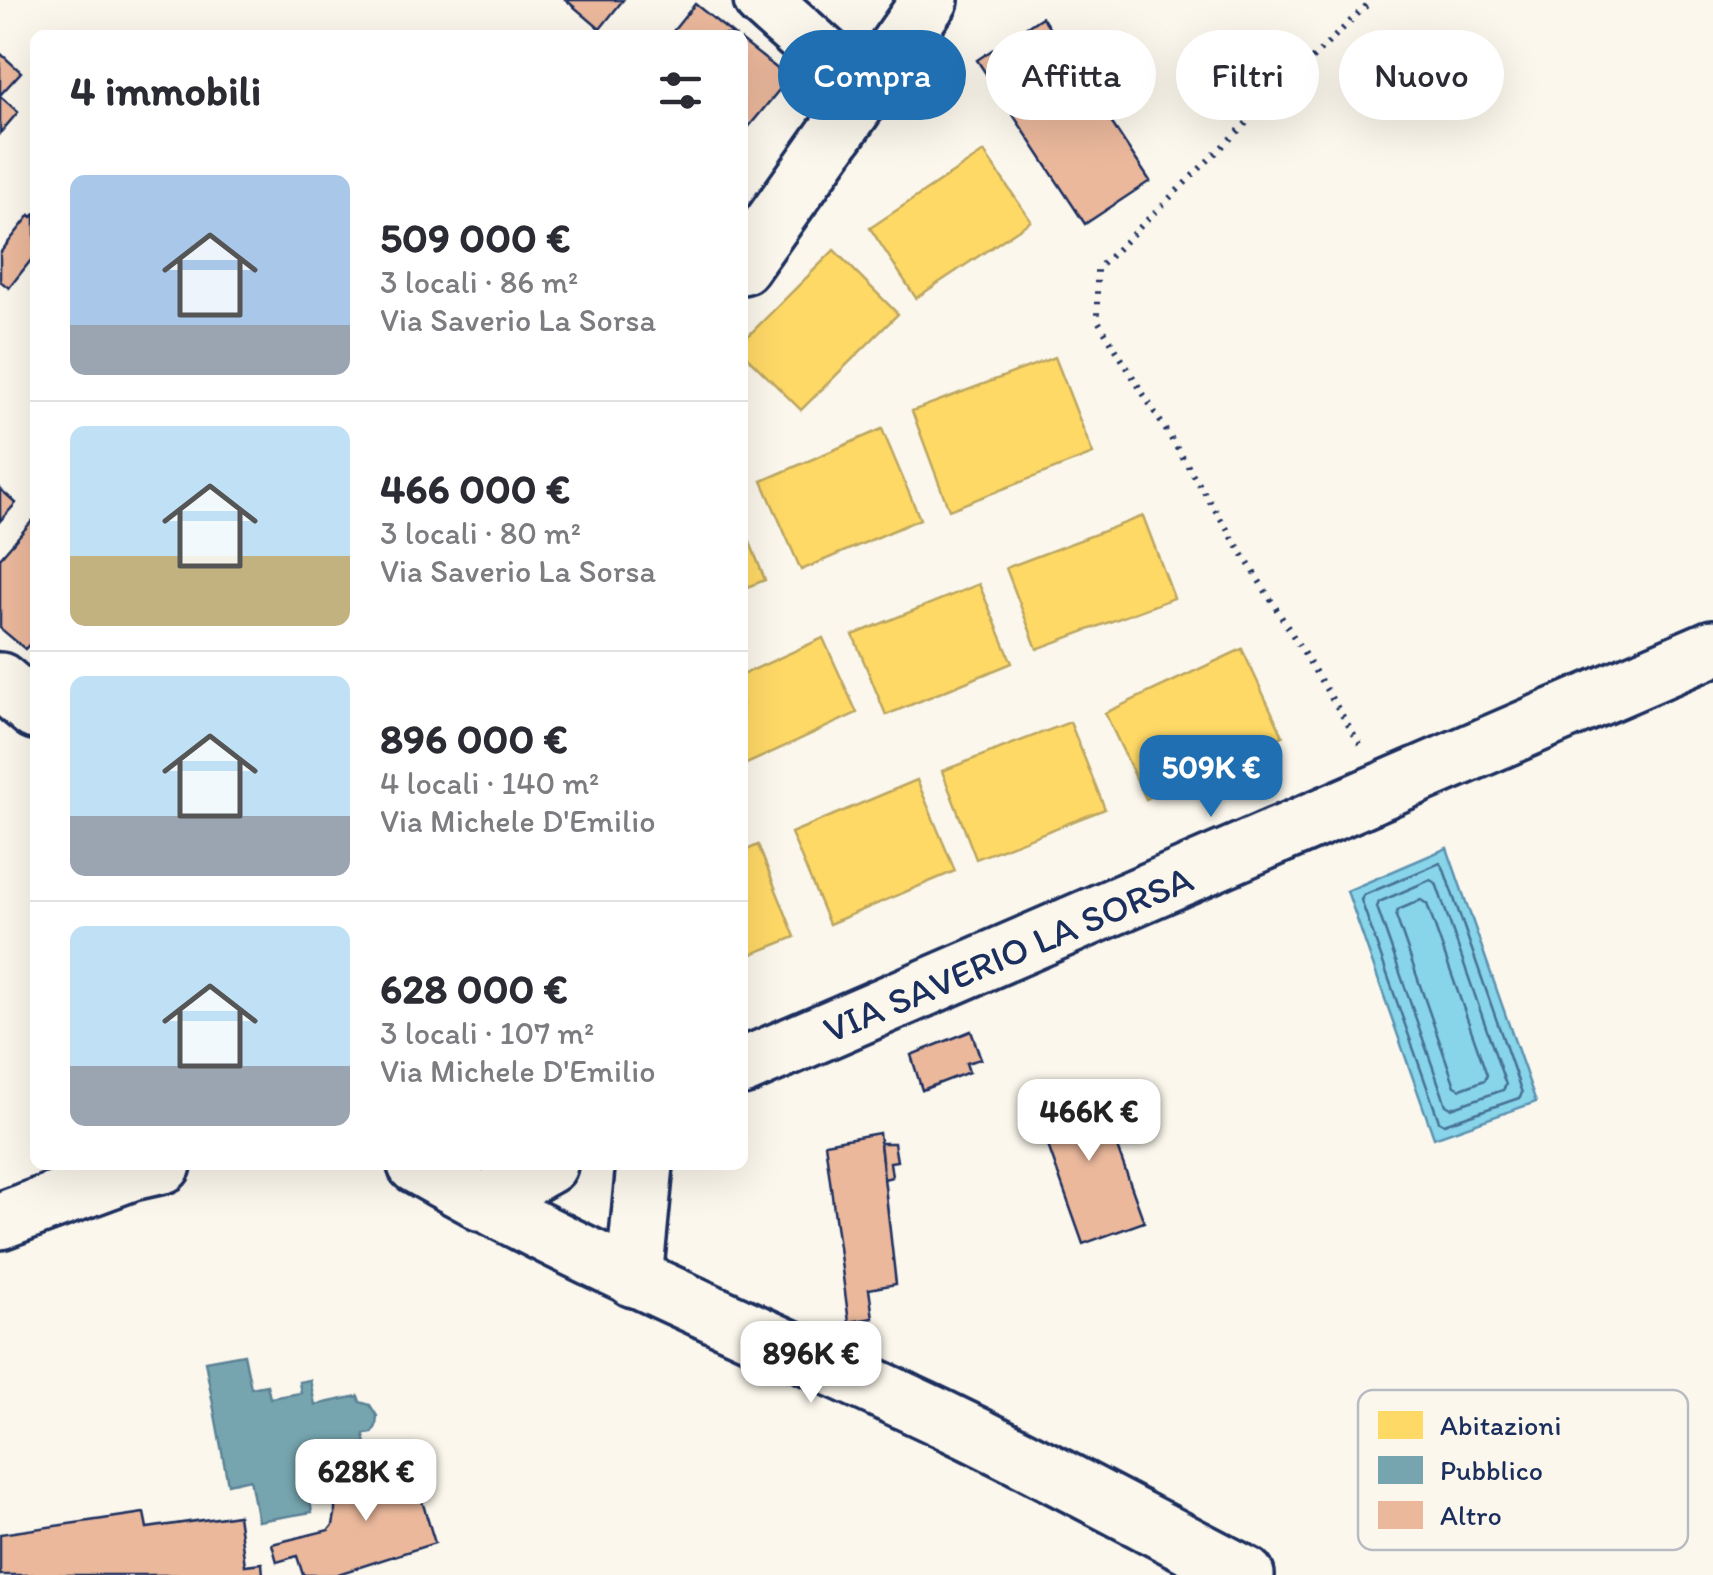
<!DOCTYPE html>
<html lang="it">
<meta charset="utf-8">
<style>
:root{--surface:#fff;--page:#f7f7f7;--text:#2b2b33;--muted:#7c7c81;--line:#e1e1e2;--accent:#1f6fb2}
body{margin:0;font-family:Itim,sans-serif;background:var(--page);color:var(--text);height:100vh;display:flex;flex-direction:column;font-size:38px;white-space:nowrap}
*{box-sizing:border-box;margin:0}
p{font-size:32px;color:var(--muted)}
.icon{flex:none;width:55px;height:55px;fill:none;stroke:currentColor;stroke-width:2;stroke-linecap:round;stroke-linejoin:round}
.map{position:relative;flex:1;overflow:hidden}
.side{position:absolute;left:30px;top:30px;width:718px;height:1140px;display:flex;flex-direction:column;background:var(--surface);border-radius:15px;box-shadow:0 10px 40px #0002}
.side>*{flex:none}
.top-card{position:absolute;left:778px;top:30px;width:785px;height:90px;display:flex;gap:20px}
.price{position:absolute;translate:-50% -85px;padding:0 22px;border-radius:20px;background:#fff;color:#222;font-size:32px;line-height:65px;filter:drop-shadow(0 2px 5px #0008)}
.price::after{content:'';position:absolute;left:50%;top:60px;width:30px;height:22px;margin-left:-15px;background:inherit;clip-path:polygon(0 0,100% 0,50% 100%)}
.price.selected{background:var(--accent);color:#fff}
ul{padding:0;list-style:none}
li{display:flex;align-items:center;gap:30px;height:250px;padding:0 40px}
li+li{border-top:2px solid var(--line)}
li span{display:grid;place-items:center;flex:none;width:280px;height:200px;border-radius:15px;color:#555}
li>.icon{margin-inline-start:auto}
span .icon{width:120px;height:120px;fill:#fffc;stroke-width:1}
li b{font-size:42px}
h2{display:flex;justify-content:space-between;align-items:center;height:120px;padding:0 40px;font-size:42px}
.pill{padding:0 35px;border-radius:45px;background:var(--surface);box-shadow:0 10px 40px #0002;font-size:35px;line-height:90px}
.pill.selected{background:var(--accent);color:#fff}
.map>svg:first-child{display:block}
</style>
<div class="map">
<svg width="1713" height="1575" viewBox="0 0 1713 1575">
<rect width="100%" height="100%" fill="#fbf7ec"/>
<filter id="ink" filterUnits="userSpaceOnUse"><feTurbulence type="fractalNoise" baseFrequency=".01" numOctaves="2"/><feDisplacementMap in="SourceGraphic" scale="20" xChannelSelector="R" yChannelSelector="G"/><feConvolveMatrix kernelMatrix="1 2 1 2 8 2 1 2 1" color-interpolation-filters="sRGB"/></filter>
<g filter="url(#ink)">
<path fill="#88d4e8" stroke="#5c92b1" stroke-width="2.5" d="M1447 848 1536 1102 1434 1138 1347 891Z"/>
<g fill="#ffd966" stroke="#bba664" stroke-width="2.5">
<path d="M984 152 1031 221 916 298 870 228Z"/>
<path d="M834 250 898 314 801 410 742 352V342Z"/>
<path d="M1055 357 1093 454 949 510 912 411Z"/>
<path d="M882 429 920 519 801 570 762 481Z"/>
<path d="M1143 516 1174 598 1037 649 1006 568Z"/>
<path d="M742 522 765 580 742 589Z"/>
<path d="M979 584 1012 663 886 715 853 635Z"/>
<path d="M823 638 857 713 742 766V675Z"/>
<path d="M1242 649 1283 736 1146 799 1105 713Z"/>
<path d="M1070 722 1105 809 976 859 942 771Z"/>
<path d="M917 780 955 871 829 924 791 833Z"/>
<path d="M758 845 795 937 742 958V852Z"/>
</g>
<path fill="#76a5af" stroke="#5b8297" stroke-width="2.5" d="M244 1354 251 1388 267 1385 270 1398 301 1393 299 1382 310 1380 315 1405 358 1396 360 1402 370 1405 377 1416 376 1426 372 1433 364 1434 366 1445 323 1453 328 1478 307 1483 312 1512 258 1521 250 1479 228 1484 205 1361Z"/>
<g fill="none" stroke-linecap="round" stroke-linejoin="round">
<g stroke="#477195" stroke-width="2.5">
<path d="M1440 863 1443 867 1522 1093 1519 1098 1444 1124 1439 1121 1361 900 1364 895Z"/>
<path d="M1430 880 1436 883 1506 1085 1503 1090 1451 1108 1446 1105 1377 907 1379 902Z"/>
<path d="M1421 900 1427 904 1487 1075 1485 1080 1461 1089 1455 1086 1396 916 1398 910Z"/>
</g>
</g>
<g fill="#ebb89c" stroke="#1b2f5e" stroke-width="2.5">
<path d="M566 0H623L600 29Z"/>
<path d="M695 4 734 35H670Z"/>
<path d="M1042 17 1150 181 1085 224 977 60Z"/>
<path d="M742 41 789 78 742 135Z"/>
<path d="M0 53 21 72 0 95Z"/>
<path d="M0 96 18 112 0 133Z"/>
<path d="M35 214V255L9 288 0 281V253L30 215 32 217Z"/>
<path d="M0 489 16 503 0 521Z"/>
<path d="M32 521 35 524V638L25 649 0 628V558Z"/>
<path d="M971 1031 981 1059 966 1063 969 1072 922 1090 911 1055Z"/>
<path d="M1095 1085 1144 1222 1083 1244 1034 1106Z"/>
<path d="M879 1133 896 1284 869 1289 873 1318 849 1322 825 1143Z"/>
<path d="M880 1143H894L897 1161 890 1162 892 1177 884 1179Z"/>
<path d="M409 1459 435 1543 335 1575H303L297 1556 277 1562 272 1544 329 1530 333 1525 335 1514V1501L344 1494 351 1481 352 1471Z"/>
<path d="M144 1513 147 1528 238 1515 245 1565 262 1563 263 1575H0V1534Z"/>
</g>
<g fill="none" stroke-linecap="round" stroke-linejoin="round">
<g stroke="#1b2f5e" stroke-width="62">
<g id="minor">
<path d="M762 0 865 91"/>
<path d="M742 266 930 0"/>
<path d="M0 681 35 711"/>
<path d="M742 1067 1713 648"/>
<path d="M416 1165C587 1264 771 1337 949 1422 1049 1470 1147 1524 1246 1575"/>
<path d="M482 1203 549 1165"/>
<path d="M0 1221 132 1172 163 1165"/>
<path d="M634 1279 645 1165"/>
</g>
</g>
<path stroke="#1b2f5e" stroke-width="6" stroke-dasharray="2.5 8" stroke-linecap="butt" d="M1360 744 1097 319V269L1372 0"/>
<use href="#minor" stroke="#fbf7ec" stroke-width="55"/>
</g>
</g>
<g text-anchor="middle" stroke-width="10" stroke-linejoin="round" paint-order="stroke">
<g font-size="38" fill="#1b2f5e" stroke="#fbf7ec">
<text transform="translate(1008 954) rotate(-23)" y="13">VIA SAVERIO LA SORSA</text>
</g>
</g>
<rect x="1358" y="1390" width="330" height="160" rx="15" fill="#fbf7ec" stroke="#b8bbc1" stroke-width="2.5"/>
<rect x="1378" y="1411" width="45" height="28" fill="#ffd966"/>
<rect x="1378" y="1456" width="45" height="28" fill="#76a5af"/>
<rect x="1378" y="1501" width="45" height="28" fill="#ebb89c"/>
<g font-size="28" fill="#1b2f5e">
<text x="1440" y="1435">Abitazioni</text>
<text x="1440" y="1480">Pubblico</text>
<text x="1440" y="1525">Altro</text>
</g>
</svg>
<b class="price selected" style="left:1211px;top:820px">509K €</b>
<b class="price" style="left:1089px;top:1164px">466K €</b>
<b class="price" style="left:811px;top:1406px">896K €</b>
<b class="price" style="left:366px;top:1524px">628K €</b>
<div class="top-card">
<a class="pill selected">Compra</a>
<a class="pill">Affitta</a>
<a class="pill">Filtri</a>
<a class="pill">Nuovo</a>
</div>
<section class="side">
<h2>4 immobili<svg class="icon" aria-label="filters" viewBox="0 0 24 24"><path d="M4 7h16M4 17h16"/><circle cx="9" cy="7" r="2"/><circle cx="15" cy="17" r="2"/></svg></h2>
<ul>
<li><span style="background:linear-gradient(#a9c7e8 75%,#9aa5b1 0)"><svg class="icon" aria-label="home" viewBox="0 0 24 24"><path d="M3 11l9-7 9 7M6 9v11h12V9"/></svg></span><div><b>509 000 €</b><p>3 locali · 86 m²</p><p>Via Saverio La Sorsa</p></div></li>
<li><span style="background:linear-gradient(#bfe0f5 65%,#c2b280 0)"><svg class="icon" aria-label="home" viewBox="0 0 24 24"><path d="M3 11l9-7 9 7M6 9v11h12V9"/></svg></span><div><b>466 000 €</b><p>3 locali · 80 m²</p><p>Via Saverio La Sorsa</p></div></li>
<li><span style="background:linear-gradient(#bfe0f5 70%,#9aa5b1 0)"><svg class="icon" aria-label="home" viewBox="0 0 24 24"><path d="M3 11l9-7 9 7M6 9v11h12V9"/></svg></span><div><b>896 000 €</b><p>4 locali · 140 m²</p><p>Via Michele D'Emilio</p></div></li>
<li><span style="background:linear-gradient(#bfe0f5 70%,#9aa5b1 0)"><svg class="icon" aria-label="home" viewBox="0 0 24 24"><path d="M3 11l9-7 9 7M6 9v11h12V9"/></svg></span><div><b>628 000 €</b><p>3 locali · 107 m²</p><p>Via Michele D'Emilio</p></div></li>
</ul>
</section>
</div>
